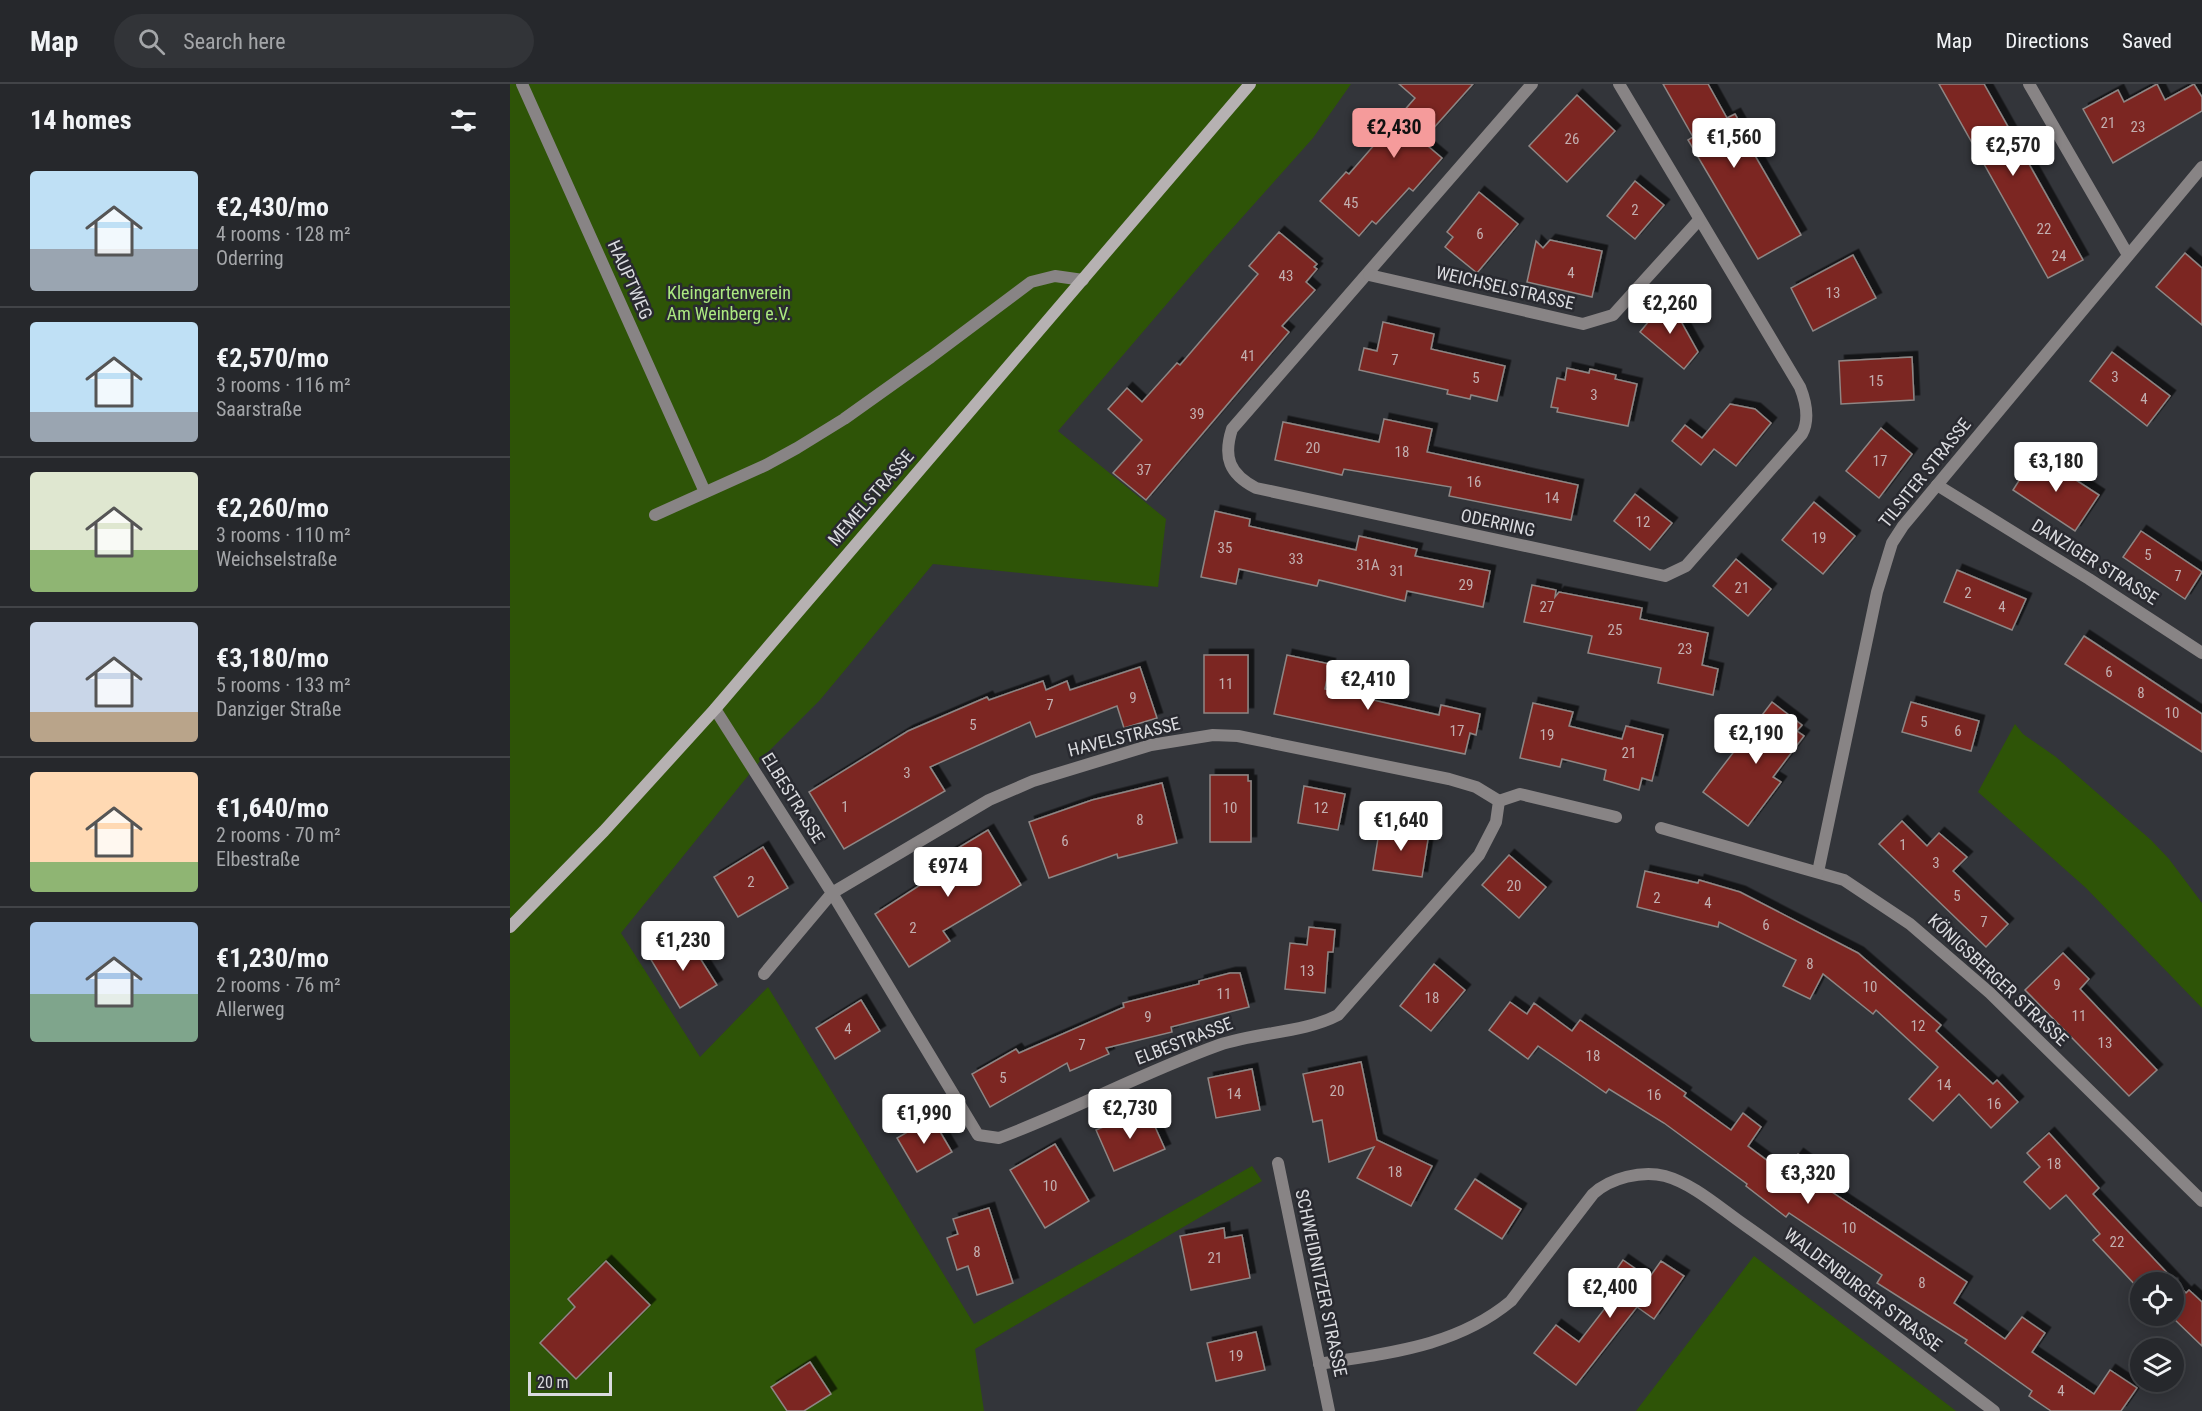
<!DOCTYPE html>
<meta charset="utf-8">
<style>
:root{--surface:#26282c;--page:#323438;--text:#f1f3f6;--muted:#a4a6a9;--line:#424448;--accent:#f59b9b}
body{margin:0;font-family:"Roboto Condensed",sans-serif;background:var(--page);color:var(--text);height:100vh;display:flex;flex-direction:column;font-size:22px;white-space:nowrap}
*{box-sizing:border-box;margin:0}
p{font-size:20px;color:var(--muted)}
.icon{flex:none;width:33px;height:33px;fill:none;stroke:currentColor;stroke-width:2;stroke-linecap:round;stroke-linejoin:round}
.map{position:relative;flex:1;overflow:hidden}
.sheet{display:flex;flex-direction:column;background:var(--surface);width:510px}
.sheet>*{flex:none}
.tools{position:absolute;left:1620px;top:1188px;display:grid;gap:12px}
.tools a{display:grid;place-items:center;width:54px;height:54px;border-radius:50%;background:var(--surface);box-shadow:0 3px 15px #0003,0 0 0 2px var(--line);font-size:30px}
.scale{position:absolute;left:18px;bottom:15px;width:84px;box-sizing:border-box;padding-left:6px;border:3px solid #dadbdf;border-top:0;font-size:16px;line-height:21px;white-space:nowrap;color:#dadbdf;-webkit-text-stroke:4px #292a30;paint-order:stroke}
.price{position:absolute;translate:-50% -51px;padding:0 14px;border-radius:6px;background:#fff;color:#222;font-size:20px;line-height:39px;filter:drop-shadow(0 2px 3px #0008)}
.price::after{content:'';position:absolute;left:50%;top:36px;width:18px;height:14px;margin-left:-9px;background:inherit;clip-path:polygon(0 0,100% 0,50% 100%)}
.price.current{background:var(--accent);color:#111}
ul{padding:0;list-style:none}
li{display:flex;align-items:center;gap:18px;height:150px;padding:0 30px}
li+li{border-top:2px solid var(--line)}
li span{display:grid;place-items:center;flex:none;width:168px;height:120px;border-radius:6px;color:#555}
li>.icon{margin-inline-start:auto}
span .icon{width:72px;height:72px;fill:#fffc;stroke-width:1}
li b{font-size:26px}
h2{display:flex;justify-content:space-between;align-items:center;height:72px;padding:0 30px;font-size:26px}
header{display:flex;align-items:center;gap:36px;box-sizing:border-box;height:84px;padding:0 30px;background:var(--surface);border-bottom:2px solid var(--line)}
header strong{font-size:28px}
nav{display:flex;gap:33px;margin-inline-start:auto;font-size:21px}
.search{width:420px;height:54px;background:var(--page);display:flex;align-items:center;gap:15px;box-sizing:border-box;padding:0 21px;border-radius:33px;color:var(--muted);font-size:22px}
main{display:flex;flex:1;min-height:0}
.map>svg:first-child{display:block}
</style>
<header>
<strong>Map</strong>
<div class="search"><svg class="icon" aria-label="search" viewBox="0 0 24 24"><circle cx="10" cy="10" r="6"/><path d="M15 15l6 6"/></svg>Search here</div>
<nav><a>Map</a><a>Directions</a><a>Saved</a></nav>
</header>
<main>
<section class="sheet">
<h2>14 homes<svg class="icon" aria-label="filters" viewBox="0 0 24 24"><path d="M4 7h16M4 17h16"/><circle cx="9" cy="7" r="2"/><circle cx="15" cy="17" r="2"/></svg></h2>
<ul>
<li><span style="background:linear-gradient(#bfe0f5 65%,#9aa5b1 0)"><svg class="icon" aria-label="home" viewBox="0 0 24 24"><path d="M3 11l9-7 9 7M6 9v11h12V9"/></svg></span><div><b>€2,430/mo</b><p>4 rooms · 128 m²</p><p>Oderring</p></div></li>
<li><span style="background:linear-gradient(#bfe0f5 75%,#9aa5b1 0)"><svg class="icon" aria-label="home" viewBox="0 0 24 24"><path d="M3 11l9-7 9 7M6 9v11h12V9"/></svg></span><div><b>€2,570/mo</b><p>3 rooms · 116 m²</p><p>Saarstraße</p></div></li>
<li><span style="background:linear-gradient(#dfe7d0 65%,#8fb573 0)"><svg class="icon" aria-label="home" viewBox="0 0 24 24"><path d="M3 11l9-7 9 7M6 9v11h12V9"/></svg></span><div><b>€2,260/mo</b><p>3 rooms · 110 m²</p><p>Weichselstraße</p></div></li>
<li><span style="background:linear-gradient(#c9d6e8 75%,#b9a48a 0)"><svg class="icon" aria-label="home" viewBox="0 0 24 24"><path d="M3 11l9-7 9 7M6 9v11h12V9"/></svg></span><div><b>€3,180/mo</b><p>5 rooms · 133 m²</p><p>Danziger Straße</p></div></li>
<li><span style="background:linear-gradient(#ffd9b3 75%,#8fb573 0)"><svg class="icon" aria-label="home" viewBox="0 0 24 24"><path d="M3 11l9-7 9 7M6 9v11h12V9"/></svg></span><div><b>€1,640/mo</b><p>2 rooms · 70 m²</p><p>Elbestraße</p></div></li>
<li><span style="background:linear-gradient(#a9c7e8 60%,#7fa58c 0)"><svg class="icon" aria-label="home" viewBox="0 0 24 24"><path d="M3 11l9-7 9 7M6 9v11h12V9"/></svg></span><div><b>€1,230/mo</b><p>2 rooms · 76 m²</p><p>Allerweg</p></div></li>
</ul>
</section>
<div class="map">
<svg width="1692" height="1327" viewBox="0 0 1692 1327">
<defs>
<filter id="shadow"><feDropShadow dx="5.5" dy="-5.5" stdDeviation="0" flood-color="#0009"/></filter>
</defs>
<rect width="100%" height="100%" fill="#33353a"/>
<g fill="#2e5407">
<path d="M0 0H841L803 54 703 166 548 347 656 435 648 503 423 480 310 616 254 672 111 849 190 973 258 903 464 1240 742 1082 752 1097 465 1265 474 1327H0Z"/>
<path d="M1505 640 1513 650 1546 673 1641 756 1659 775 1692 819V924L1576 804 1468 708Z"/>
<path d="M1244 1172 1446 1327H1126Z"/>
</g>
<g fill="#7b2720" stroke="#8e8685" stroke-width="1.5" filter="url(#shadow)">
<path d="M889 0H963L912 57 932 74 903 107 899 104 866 140 862 137 849 152 810 117 836 88 839 90 905 14Z"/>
<path d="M1153 0H1198L1217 34 1225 30 1247 69 1244 70 1291 151 1248 175 1178 56 1183 53Z"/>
<path d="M1429 0H1474L1573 176 1538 194Z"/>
<path d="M1647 0 1655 16 1684 0 1692 13V27L1603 79 1573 25 1608 6 1614 18Z"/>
<path d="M1067 11 1105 47 1057 98 1019 62Z"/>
<path d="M1125 97 1154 121 1125 155 1097 132Z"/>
<path d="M969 108 1008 140 967 189 935 163 943 153 937 148Z"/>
<path d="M769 148 807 180 804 183 807 185 796 198 805 206 772 242 779 248 636 416 603 389 632 356 598 325 617 304 632 318 667 279 670 281 748 190 739 182Z"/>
<path d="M1040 156 1092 167 1082 213 1017 198 1026 157 1033 164Z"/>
<path d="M1675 169 1692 184V241L1646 203Z"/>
<path d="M1343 171 1366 214 1303 247 1281 204Z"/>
<path d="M1158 214 1188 268 1174 285 1130 248Z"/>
<path d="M873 238 924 250 921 265 995 282 987 317 961 311 960 315 937 310 938 306 849 286 854 264 867 267Z"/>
<path d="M1602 268 1660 312 1637 342 1580 297Z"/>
<path d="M1402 273 1404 316 1331 320 1329 277Z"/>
<path d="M1057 284 1079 289 1080 285 1106 291 1105 295 1127 300 1118 342 1047 328 1048 324 1041 323 1047 294 1055 296Z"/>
<path d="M1220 320 1245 325 1261 339 1226 382 1204 365 1191 381 1162 357 1175 341 1192 354Z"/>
<path d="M874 335 922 345 917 368 1068 401 1061 436 939 412 941 403 834 385 832 391 765 376 773 338 869 358Z"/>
<path d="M1371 344 1402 370 1369 414 1336 387Z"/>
<path d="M1526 370 1589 411 1565 447 1503 406Z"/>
<path d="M1125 410 1162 439 1140 466 1104 437Z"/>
<path d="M1304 418 1345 452 1313 490 1272 456Z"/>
<path d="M705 427 740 435 739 442 846 466 849 452 907 465 905 472 980 487 973 523 897 507 895 517 809 496 807 502 729 485 726 500 691 493Z"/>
<path d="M1631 447 1692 488 1675 515 1613 473Z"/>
<path d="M1226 475 1261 505 1238 532 1203 502Z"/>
<path d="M1447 486 1516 515 1502 546 1434 518Z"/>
<path d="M1022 501 1046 506 1045 513 1049 508 1132 524 1130 535 1198 549 1192 581 1208 585 1203 611 1148 599 1151 584 1078 569 1082 552 1014 538Z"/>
<path d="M1574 552 1692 630V668L1555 580Z"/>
<rect x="694" y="571" width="44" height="58"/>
<path d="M777 571 820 580 815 605 929 631 931 621 970 630 966 651 960 649 955 670 764 630Z"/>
<path d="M630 583 647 634 614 644 607 622 526 653 520 638 420 683 435 707 334 765 299 708 398 647 477 613 479 616 533 597 536 606 557 597 560 606Z"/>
<path d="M1262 618 1292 641 1287 647 1294 652 1263 693 1271 698 1238 742 1193 708Z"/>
<path d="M1401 618 1469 637 1461 667 1392 648Z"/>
<path d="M1023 619 1063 628 1059 642 1112 655 1116 642 1153 651 1142 697 1132 694 1129 706 1094 696 1096 686 1052 675 1050 683 1010 674Z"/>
<path d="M700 691H738V697H741V758H700Z"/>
<path d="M652 699 667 759 608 774 607 770 539 794 519 738 582 716Z"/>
<path d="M794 702 835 710 828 746 788 739Z"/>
<path d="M1392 737 1417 762 1429 749 1457 773 1443 787 1498 840 1476 863 1369 760Z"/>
<path d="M870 742 919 749 912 793 863 786Z"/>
<path d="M478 746 511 801 433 847 440 857 399 883 365 830 429 789 423 779Z"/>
<path d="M253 763 278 804 228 833 204 793Z"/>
<path d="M999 771 1036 803 1009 834 972 801Z"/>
<path d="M1135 787 1188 799 1189 796 1230 808 1348 869 1431 941 1426 947 1483 1000 1487 996 1508 1018 1481 1044 1449 1010 1423 1037 1399 1015 1428 983 1366 926 1363 930 1313 890 1300 915 1273 902 1286 876 1209 838 1208 843 1127 823Z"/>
<path d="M799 843 825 846 823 868H818L815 909 775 905 780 859 797 861Z"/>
<path d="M176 852 207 901 170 924 140 874Z"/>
<path d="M1553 869 1579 895 1570 905 1647 986 1619 1012 1515 906Z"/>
<path d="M924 880 955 906 921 947 890 922Z"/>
<path d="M720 889H730L739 923 661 943 662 948 596 964 599 970 560 987 557 979 480 1023 462 990 506 965 509 969 614 923 613 919 689 900V897Z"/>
<path d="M351 916 370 947 325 975 306 944Z"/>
<path d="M1000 918 1017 930 1024 919 1062 947 1070 936 1176 1009 1174 1012 1221 1046 1233 1029 1251 1043 1238 1062 1274 1089 1288 1070 1311 1087 1304 1096 1457 1198 1444 1219 1495 1255 1512 1233 1535 1249 1522 1268 1584 1310 1600 1286 1627 1304 1611 1327H1541L1519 1312 1522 1307 1455 1259 1457 1256 1367 1199 1372 1191 1279 1129 1276 1133 1236 1102 1237 1100 1154 1039 1099 1005 1096 1009 1028 962 1018 975 979 946Z"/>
<path d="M851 978 867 1056 922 1082 901 1122 847 1094 864 1063 819 1078 812 1036 803 1038 793 990Z"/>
<path d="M742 985 750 1026 706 1034 698 994Z"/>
<path d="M637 1025 655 1065 604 1087 586 1046Z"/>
<path d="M422 1034 442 1068 407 1088 387 1054Z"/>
<path d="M1539 1049 1589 1104 1583 1110 1676 1209 1679 1206 1692 1218V1262L1661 1232H1664V1198H1630V1206L1583 1156 1590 1150 1556 1111 1540 1125 1514 1098 1530 1083 1517 1069Z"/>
<path d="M545 1060 579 1117 535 1144 500 1086Z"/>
<path d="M965 1095 1011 1125 992 1155 945 1125Z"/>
<path d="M479 1124 503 1199 467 1211 458 1182 447 1186 437 1154 448 1150 443 1135Z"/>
<path d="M714 1144 715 1154 732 1151 740 1194 681 1206 670 1152Z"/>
<path d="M1113 1176 1139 1194 1151 1177 1174 1192 1144 1235 1127 1223 1066 1301 1024 1269 1046 1241 1069 1258 1106 1210 1095 1202Z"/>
<path d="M96 1177 140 1221 66 1295 30 1259 65 1223 58 1215Z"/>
<path d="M746 1248 755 1286 706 1297 697 1259Z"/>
<path d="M300 1278 321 1310 294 1327H277L261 1303Z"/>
</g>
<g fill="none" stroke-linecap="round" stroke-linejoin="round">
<g stroke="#888485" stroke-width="12">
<path d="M12 0 195 408"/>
<path d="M145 431 256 381 287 364 334 335 421 273 521 198 545 192 573 196"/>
<path d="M989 717 1010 710 1106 733"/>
</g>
<g stroke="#888485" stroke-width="12">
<path d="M1022 0 722 345C713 373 719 390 746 404L1155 492 1176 482 1292 350C1300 335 1296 318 1290 303L1109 0"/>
<path d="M1519 0 1618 171"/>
<path d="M859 191 1073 240 1103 231 1189 136"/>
<path d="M1427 401 1579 495 1692 569"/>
<path d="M205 625 322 809 468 1051 489 1054C564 1026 634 988 709 961 747 948 794 949 828 931L969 771 986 738 989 717 966 703 939 695 728 652 703 651 641 661 523 697 479 716 322 809 254 890"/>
<path d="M1151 744 1334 796 1400 840 1480 909 1692 1117"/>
<path d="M1308 788 1367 508 1382 459 1393 442 1692 83"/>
<path d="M768 1079 819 1327"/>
<path d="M809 1280C877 1269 946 1263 1001 1217L1083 1110C1100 1094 1132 1086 1155 1092 1184 1100 1211 1125 1236 1142 1320 1201 1402 1265 1484 1327"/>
</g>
<path stroke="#b6b1b2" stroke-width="12" d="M0 843 94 747 205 625 740 0"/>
</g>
<g text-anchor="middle" stroke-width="5" stroke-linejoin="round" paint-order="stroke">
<g font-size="15" fill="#c2aeaf">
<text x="1598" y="44">21</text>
<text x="1628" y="48">23</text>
<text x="1062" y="60">26</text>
<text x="841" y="124">45</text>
<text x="1125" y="131">2</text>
<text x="1534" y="150">22</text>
<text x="970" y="155">6</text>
<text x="1549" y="177">24</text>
<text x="1061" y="194">4</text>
<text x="776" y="197">43</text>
<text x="1323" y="214">13</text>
<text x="738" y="277">41</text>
<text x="885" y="281">7</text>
<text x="1605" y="298">3</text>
<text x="966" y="299">5</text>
<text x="1366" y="302">15</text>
<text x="1084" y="316">3</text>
<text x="1634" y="320">4</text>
<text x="687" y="335">39</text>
<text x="803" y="369">20</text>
<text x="892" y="373">18</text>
<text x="1370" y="382">17</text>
<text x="634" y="391">37</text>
<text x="964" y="403">16</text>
<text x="1042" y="419">14</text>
<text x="1133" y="443">12</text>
<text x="1309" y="459">19</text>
<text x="715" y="469">35</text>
<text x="1638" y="476">5</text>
<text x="786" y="480">33</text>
<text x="858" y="486">31A</text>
<text x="887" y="492">31</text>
<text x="1668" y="497">7</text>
<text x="956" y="506">29</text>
<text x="1232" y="509">21</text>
<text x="1458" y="514">2</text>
<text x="1037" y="528">27</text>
<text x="1492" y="528">4</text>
<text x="1105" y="551">25</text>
<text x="1175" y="570">23</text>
<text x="1599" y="593">6</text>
<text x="716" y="605">11</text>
<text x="1631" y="614">8</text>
<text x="623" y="619">9</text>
<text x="540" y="626">7</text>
<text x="1662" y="634">10</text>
<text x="1414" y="643">5</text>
<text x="463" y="646">5</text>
<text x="947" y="652">17</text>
<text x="1448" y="652">6</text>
<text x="1037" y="656">19</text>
<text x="1119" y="674">21</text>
<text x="397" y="694">3</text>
<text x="335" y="728">1</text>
<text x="720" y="729">10</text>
<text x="811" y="729">12</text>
<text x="630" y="741">8</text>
<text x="555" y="762">6</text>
<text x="1393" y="766">1</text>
<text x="1426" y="784">3</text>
<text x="241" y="803">2</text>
<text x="1004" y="807">20</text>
<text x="1447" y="817">5</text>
<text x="1147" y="819">2</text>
<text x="1198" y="824">4</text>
<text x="1474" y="843">7</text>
<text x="1256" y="846">6</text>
<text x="403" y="849">2</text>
<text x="1300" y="885">8</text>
<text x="797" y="892">13</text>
<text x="1547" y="906">9</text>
<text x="1360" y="908">10</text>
<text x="714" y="915">11</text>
<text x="922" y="919">18</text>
<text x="1569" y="937">11</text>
<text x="638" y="938">9</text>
<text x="1408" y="947">12</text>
<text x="338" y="950">4</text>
<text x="1595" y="964">13</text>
<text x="572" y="966">7</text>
<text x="1083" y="977">18</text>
<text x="493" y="999">5</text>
<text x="1434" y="1006">14</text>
<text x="827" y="1012">20</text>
<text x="724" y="1015">14</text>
<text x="1144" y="1016">16</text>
<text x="1484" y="1025">16</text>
<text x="1544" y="1085">18</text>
<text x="885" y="1093">18</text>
<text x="540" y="1107">10</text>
<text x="1339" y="1149">10</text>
<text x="1607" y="1163">22</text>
<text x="467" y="1173">8</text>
<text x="705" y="1179">21</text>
<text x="1412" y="1204">8</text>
<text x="726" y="1277">19</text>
<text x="1551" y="1312">4</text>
</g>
<g font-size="18" fill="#dadbdf" stroke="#292a30">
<text transform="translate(120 196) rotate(66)" y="6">HAUPTWEG</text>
<text transform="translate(995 204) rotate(13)" y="6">WEICHSELSTRASSE</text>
<text transform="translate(1415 389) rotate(-51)" y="6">TILSITER STRASSE</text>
<text transform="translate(361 414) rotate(-49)" y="6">MEMELSTRASSE</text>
<text transform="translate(988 439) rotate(12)" y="6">ODERRING</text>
<text transform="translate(1585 478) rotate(32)" y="6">DANZIGER STRASSE</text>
<text transform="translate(614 653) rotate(-14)" y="6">HAVELSTRASSE</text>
<text transform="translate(283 714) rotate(58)" y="6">ELBESTRASSE</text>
<text transform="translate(1488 896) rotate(43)" y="6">KÖNIGSBERGER STRASSE</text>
<text transform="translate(674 957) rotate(-21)" y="6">ELBESTRASSE</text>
<text transform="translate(811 1199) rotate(78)" y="6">SCHWEIDNITZER STRASSE</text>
<text transform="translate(1353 1206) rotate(37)" y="6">WALDENBURGER STRASSE</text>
</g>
<g font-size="18" fill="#ace981" stroke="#292a30">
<text x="219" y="215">Kleingartenverein<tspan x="219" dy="21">Am Weinberg e.V.</tspan></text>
</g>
</g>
</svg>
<div class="tools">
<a><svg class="icon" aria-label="locate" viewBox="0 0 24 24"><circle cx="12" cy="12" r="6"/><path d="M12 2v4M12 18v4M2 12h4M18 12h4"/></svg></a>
<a><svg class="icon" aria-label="layers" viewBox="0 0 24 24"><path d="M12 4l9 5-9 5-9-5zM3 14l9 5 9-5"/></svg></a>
</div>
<div class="scale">20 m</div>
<b class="price current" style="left:884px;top:75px">€2,430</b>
<b class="price" style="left:1224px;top:85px">€1,560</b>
<b class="price" style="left:1503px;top:93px">€2,570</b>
<b class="price" style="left:1160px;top:251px">€2,260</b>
<b class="price" style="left:1546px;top:409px">€3,180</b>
<b class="price" style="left:858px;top:627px">€2,410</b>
<b class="price" style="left:1246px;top:681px">€2,190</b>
<b class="price" style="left:891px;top:768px">€1,640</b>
<b class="price" style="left:438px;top:814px">€974</b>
<b class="price" style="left:173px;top:888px">€1,230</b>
<b class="price" style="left:620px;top:1056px">€2,730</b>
<b class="price" style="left:414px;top:1061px">€1,990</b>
<b class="price" style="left:1298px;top:1121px">€3,320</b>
<b class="price" style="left:1100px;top:1235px">€2,400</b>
</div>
</main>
